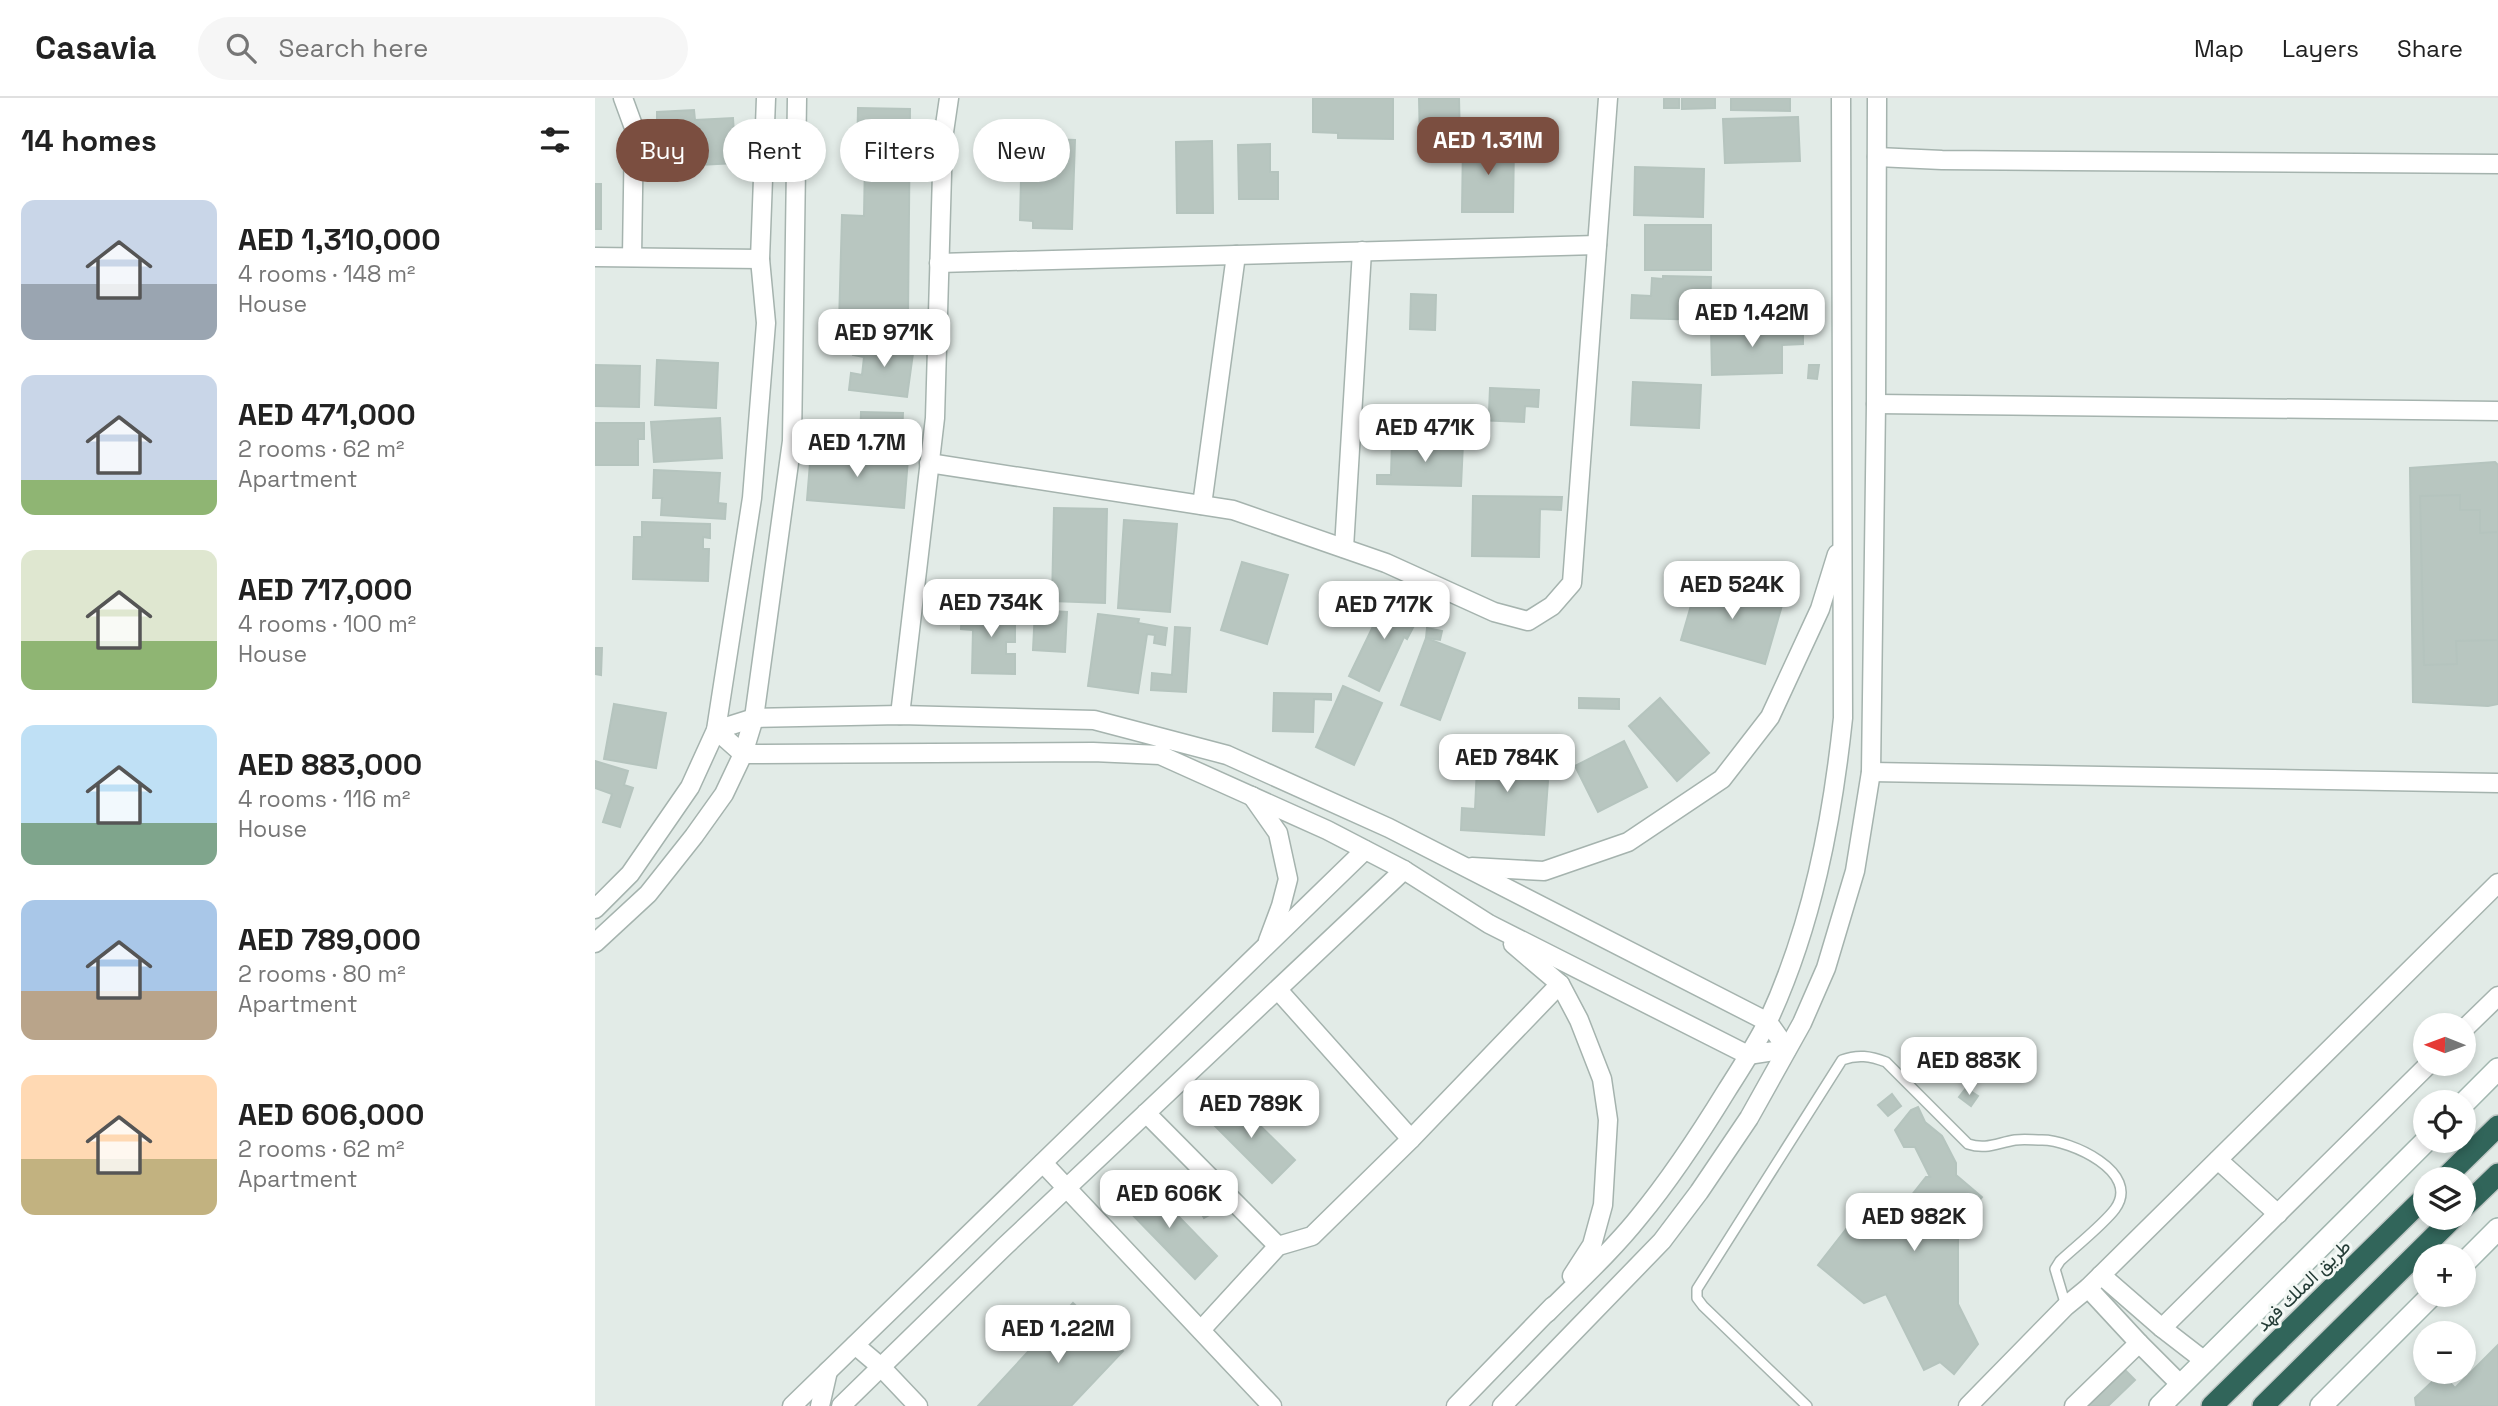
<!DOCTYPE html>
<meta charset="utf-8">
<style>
:root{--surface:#fff;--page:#f6f6f6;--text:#222;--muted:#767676;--line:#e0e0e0;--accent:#7b4e40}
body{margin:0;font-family:"Space Grotesk",Vazirmatn,sans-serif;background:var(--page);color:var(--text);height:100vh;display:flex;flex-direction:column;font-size:26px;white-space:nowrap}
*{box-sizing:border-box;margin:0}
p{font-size:23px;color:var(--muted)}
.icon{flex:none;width:38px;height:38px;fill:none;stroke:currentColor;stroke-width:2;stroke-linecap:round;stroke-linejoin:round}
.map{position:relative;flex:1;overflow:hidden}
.side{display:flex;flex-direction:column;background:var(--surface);width:595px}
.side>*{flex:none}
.guide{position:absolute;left:21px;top:21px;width:665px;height:63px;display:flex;gap:14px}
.needle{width:46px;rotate:271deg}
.buttons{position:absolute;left:1818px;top:915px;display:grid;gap:14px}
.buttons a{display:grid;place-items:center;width:63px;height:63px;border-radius:50%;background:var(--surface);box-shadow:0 4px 10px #0003;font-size:35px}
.price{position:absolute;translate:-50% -60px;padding:0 16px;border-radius:14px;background:#fff;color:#222;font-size:23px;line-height:46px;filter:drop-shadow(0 2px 4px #0008)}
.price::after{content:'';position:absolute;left:50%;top:42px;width:21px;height:16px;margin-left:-10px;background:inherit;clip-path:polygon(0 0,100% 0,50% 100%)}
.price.active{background:var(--accent);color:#fff}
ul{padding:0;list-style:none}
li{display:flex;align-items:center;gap:21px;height:175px;padding:0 21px}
li span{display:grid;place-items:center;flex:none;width:196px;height:140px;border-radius:14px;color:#555}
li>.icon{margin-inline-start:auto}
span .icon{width:84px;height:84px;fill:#fffc;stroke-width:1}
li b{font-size:30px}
h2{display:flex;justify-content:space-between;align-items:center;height:84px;padding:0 21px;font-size:30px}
.chip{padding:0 24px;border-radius:32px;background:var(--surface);box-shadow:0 4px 10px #0003;font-size:24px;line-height:63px}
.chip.active{background:var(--accent);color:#fff}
header{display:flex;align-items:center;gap:42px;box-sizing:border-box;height:98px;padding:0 35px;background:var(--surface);border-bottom:2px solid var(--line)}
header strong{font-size:33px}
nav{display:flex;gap:38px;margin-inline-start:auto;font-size:24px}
.search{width:490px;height:63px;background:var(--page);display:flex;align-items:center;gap:18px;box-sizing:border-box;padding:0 24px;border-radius:38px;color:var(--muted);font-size:26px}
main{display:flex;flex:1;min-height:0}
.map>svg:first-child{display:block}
</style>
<header>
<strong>Casavia</strong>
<div class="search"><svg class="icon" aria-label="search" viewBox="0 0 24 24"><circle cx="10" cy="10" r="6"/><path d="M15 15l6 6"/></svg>Search here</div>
<nav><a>Map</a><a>Layers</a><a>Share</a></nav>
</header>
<main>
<section class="side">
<h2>14 homes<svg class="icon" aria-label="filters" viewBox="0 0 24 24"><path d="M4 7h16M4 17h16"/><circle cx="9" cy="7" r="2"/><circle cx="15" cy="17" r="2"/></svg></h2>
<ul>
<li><span style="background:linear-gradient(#c9d6e8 60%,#9aa5b1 0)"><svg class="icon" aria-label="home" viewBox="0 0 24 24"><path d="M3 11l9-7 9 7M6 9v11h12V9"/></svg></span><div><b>AED 1,310,000</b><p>4 rooms · 148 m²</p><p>House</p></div></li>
<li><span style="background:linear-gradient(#c9d6e8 75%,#8fb573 0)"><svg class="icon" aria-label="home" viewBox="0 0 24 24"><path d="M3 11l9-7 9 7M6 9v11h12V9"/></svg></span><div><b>AED 471,000</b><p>2 rooms · 62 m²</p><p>Apartment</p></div></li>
<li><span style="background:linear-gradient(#dfe7d0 65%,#8fb573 0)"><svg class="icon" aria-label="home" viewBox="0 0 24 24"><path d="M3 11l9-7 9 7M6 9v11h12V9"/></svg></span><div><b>AED 717,000</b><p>4 rooms · 100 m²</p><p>House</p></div></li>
<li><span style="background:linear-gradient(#bfe0f5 70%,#7fa58c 0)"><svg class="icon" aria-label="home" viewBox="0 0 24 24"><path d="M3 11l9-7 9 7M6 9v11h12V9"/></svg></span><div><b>AED 883,000</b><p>4 rooms · 116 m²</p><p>House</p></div></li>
<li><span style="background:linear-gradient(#a9c7e8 65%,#b9a48a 0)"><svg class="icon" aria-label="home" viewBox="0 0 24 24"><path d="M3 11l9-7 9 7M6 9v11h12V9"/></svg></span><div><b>AED 789,000</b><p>2 rooms · 80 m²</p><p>Apartment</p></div></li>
<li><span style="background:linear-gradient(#ffd9b3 60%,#c2b280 0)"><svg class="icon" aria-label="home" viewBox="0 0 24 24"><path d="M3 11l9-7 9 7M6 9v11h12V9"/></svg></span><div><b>AED 606,000</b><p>2 rooms · 62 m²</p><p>Apartment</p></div></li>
</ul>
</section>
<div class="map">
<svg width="1903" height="1308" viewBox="0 0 1903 1308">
<rect width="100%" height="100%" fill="#e2ebe7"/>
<g fill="#b8c6c0" stroke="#b5c4be" stroke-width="2">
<path d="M718 0H798V41L743 40V35L718 34Z"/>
<path d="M824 0H864L865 43 825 44Z"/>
<rect x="1069" y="0" width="15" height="10"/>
<path d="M1087 0H1120V10L1087 11Z"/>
<path d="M1136 0H1195V13L1136 12Z"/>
<path d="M263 10 315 11 313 218H300V227L244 226 247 117 269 118 270 61H262Z"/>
<path d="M99 12 100 22 138 20 141 65 85 68 83 32H77L76 25 62 26V14Z"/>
<path d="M1203 19 1205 63 1130 65 1128 21Z"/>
<path d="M427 40 480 42 477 131 438 130V123L425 122Z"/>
<path d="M617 43 618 115H582L581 44Z"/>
<path d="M868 44 919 45 918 114H867Z"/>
<path d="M675 46V74H683V101H644L643 47Z"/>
<path d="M1040 69 1109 71 1108 119 1039 117Z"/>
<rect x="0" y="86" width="6" height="45"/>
<rect x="1050" y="127" width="66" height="45"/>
<path d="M1068 178 1116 179 1115 222 1036 220 1037 197 1056 198 1057 180 1068 181Z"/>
<path d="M816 196 841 197 840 232 815 231Z"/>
<path d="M1208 227V246L1187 247V275L1117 277 1116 230Z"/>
<path d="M279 242 319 248 312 299 254 292 256 275 267 277 269 259 258 257 259 250 278 252Z"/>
<path d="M62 262 123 265 121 310 60 307Z"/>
<path d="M0 267 45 268 44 309 0 308Z"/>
<path d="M1214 267H1224L1222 281 1213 280Z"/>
<path d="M1038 284 1106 287 1104 330 1036 327Z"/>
<path d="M895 290 944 292 943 309 930 308 929 324 881 322V314H894Z"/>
<path d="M266 314 308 315 306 358 280 357V349H265Z"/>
<path d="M125 320 127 360 59 364 56 324Z"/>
<path d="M0 325H49V341H43V367H0Z"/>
<path d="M797 343 868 345 866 388 782 386V377H796Z"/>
<path d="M216 353 313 361 309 410 212 402Z"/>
<path d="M1900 364 1903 367V606L1893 608 1818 604 1815 370Z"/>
<path d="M59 372 125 375 123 405 131 406 130 421 66 417 67 400H58Z"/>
<path d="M1865 397V412H1885V435L1903 434V542L1861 543 1862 566 1829 567 1825 398Z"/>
<path d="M878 398 967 399 966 412 945 411 944 459 877 458Z"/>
<path d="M459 410 512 411 510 505 457 503Z"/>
<path d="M529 422 582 426 575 514 523 510Z"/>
<path d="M47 424 115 426V440L108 439V451H114L113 483 38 481 39 439H47Z"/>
<path d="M647 464 693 477 672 546 626 532Z"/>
<path d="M1104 480 1188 504 1170 566 1086 542Z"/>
<path d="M796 491 816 501 810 514 823 520 812 541 809 539 784 593 754 578Z"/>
<path d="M367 510 420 511V544H411V556H420V576L377 575 378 532 366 531Z"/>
<path d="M440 512 472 514 470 554 438 552Z"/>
<path d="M503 516 544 521 543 525 572 530 570 547 559 545 560 537 552 536 543 595 493 588Z"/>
<path d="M580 529 595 530 591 594 556 592 557 575 577 577Z"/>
<path d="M832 530 847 533 845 542 831 540Z"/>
<path d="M831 540 870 555 845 622 806 607Z"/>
<path d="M0 550H7L6 577 0 576Z"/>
<path d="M748 588 787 605 759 667 721 649Z"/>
<path d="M679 595 736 596V602L719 601 718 634 678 633Z"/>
<path d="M984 600 1024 601V611L984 610Z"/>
<path d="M1065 600 1114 655 1082 683 1034 628Z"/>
<path d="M19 606 71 615 61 670 9 661Z"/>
<path d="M1029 643 1052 689 1003 714 980 668Z"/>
<path d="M883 648 934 651 933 665 947 666V682L953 683 949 737 866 732 867 710 880 711Z"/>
<path d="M0 663 33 673 29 687 38 690 25 729 8 724 17 696 0 690Z"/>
<path d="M1371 990 1383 998 1376 1008 1364 999Z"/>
<path d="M1297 996 1306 1008 1293 1018 1283 1007Z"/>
<path d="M635 998 700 1062 677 1085 613 1021Z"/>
<path d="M1323 1009 1330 1024 1347 1038 1361 1065V1077L1387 1099 1363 1128V1206L1383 1246 1359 1276 1345 1264 1329 1272 1291 1196 1269 1205 1223 1167 1273 1103 1283 1104 1293 1112 1312 1103 1331 1079H1335L1320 1049H1309L1300 1032 1316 1012Z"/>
<path d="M549 1083 622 1158 600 1181 526 1105Z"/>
<path d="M612 1103 618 1115 609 1120 603 1109Z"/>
<path d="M478 1205 528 1253 476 1308H383Z"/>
<path d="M1903 1247V1308H1821L1820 1300 1838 1283 1851 1280 1860 1290Z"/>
<path d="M1530 1272 1540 1282 1513 1308H1493Z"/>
</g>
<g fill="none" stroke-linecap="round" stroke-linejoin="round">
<g stroke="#a5b3ae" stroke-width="12">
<path id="lane" d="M1212 1308 1108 1208 1102 1200V1191L1247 962C1263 956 1275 958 1291 964L1373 1046C1391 1052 1402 1045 1420 1042 1429 1041 1438 1042 1447 1042 1475 1042 1547 1074 1520 1111 1509 1126 1480 1149 1465 1163L1460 1171 1471 1208"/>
</g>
<g stroke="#a5b3ae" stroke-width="21">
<g id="street">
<path d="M28 0 39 30 37 159"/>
<path d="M1282 59 1347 62 1903 66"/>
<path d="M0 159 165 161"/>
<path d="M344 165 1002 147"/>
<path d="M1281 306 1903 313"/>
<path d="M334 365 638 412 791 465 899 514 933 523 957 508 977 485 1013 0"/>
<path d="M607 407 641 157"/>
<path d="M749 450 767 153"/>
<path d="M305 617 499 622 632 657 794 730 1173 924 1192 951 1153 957 894 826 809 772 732 732 565 657 498 654 148 656 121 632 159 620Z"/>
<path d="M305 617 340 320 348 41 354 0"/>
<path d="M1276 674 1903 685"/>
<path d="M657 698 683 735 693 781 686 808 673 843"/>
<path d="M877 769 949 773 1033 744 1127 681 1175 619 1225 511 1242 456"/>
<path d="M0 811 35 776 95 689 121 632 157 400 171 225 165 161 171 0"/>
<path d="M0 845 53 796 99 738 129 696 148 656 159 620 197 343 202 0"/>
<path d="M918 846 965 886 984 922 1007 981 1013 1022 1008 1107 997 1147 977 1178"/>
<path d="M683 892 816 1041"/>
<path d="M1869 931 1903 898"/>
<path d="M551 1015 683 1148"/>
<path d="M1623 1062 1683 1116"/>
<path d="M448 1065 677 1308"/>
<path d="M1506 1177 1567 1230 1611 1264"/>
<path d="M1493 1190 1544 1245"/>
<path d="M952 1215C983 1184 1017 1153 1044 1119 1077 1079 1105 1036 1132 992 1146 970 1161 947 1173 923 1217 828 1237 724 1248 620L1246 0"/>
<path d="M1567 1230 1834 966"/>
<path d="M606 1232 683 1148 717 1138 816 1041 965 886"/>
<path d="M260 1247 286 1269 323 1308"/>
<path d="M197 1308 770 752"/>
<path d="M225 1308 233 1273"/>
<path d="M246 1308 409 1149 809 772"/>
<path d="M861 1308 958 1208"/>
<path d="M907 1308 1067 1143 1104 1094 1154 1020 1207 925 1231 870 1260 773 1276 674 1281 306 1282 0"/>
<path d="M1373 1308 1471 1208 1493 1190 1903 785"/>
<path d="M1479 1308 1544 1245 1586 1287"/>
</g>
</g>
<g stroke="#a1b6af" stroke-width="24">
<g id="secondary">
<path d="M1869 1005 1903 971"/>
<path d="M1869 1165 1903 1131"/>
<path d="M1565 1308 1831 1043"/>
<path d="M1726 1308 1837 1197"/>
</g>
</g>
<g stroke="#c1c8c6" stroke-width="24">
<g id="highway">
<path d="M1848 1082 1903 1028"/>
<path d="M1869 1109 1903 1076"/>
<path d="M1617 1308 1830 1099"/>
<path d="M1668 1308 1858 1120"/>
</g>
</g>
<use href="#lane" stroke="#fff" stroke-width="9"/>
<use href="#street" stroke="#fff" stroke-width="18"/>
<use href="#secondary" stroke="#fff" stroke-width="21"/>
<use href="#highway" stroke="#31655a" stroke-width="21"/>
</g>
<g text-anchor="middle" stroke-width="6" stroke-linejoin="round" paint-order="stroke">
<g font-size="19" fill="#233b35" stroke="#f3f8f5">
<text transform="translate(1708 1187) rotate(-44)" y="7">طريق الملك فهد</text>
</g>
</g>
</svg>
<div class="buttons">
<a><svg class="needle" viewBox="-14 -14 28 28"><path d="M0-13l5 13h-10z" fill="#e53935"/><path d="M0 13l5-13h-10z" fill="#767676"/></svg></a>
<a><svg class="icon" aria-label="locate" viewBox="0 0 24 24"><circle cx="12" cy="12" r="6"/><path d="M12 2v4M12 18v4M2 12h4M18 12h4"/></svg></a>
<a><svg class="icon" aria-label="layers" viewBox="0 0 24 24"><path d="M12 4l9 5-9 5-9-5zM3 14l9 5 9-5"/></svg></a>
<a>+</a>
<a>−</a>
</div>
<b class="price active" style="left:893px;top:79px">AED 1.31M</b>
<b class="price" style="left:1157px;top:251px">AED 1.42M</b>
<b class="price" style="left:289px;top:271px">AED 971K</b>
<b class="price" style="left:830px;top:366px">AED 471K</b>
<b class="price" style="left:262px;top:381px">AED 1.7M</b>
<b class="price" style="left:1137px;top:523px">AED 524K</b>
<b class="price" style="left:396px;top:541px">AED 734K</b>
<b class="price" style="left:789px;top:543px">AED 717K</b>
<b class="price" style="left:912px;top:696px">AED 784K</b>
<b class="price" style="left:1374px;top:999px">AED 883K</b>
<b class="price" style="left:656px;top:1042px">AED 789K</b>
<b class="price" style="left:574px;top:1132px">AED 606K</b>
<b class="price" style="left:1319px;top:1155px">AED 982K</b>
<b class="price" style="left:463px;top:1267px">AED 1.22M</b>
<div class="guide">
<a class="chip active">Buy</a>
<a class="chip">Rent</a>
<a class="chip">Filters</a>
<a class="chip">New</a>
</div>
</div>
</main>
